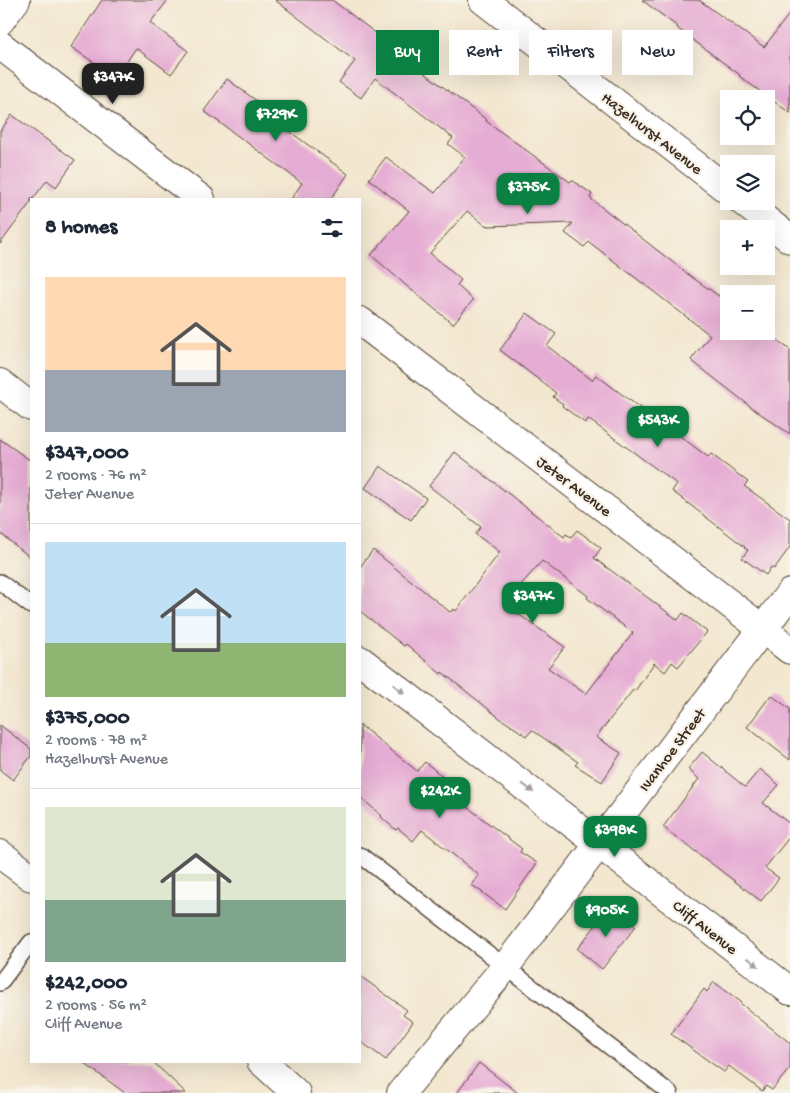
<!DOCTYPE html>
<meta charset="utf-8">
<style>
:root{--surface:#fff;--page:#f2f2f3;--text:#1f2937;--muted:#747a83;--line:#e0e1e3;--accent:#0b8043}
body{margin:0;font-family:"Gochi Hand",sans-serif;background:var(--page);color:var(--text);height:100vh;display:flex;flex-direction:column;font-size:19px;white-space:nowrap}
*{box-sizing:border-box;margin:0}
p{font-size:16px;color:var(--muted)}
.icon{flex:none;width:28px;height:28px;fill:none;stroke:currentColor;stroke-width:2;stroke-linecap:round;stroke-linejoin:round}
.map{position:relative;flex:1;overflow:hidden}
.panel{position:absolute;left:30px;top:198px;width:331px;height:865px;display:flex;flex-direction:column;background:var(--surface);border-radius:0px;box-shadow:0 5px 20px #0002}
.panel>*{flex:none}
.top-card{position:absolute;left:376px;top:30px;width:339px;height:45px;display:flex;gap:10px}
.tools{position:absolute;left:720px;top:90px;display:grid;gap:10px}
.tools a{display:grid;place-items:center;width:55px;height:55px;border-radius:0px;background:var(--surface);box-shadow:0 5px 20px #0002;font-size:25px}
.price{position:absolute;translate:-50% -42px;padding:0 11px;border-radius:10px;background:var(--accent);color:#fff;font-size:16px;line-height:32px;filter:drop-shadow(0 1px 2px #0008)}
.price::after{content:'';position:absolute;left:50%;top:30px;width:15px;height:11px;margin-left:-8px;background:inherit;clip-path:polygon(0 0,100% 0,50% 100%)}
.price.active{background:#222;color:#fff}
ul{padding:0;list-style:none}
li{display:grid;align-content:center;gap:10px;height:265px;padding:0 15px}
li+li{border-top:1px solid var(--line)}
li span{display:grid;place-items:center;height:155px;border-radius:0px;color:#555}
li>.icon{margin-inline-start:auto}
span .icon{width:90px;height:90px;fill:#fffc;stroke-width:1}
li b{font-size:21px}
h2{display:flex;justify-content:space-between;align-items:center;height:60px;padding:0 15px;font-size:21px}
.tag{padding:0 18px;border-radius:0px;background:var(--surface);box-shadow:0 5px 20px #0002;font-size:18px;line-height:45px}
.tag.active{background:var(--accent);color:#fff}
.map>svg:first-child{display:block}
</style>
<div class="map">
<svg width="790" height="1093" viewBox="0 0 790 1093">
<rect width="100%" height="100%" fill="#f7f3e8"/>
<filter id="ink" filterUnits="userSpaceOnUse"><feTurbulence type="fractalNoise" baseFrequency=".02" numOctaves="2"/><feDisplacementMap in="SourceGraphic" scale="10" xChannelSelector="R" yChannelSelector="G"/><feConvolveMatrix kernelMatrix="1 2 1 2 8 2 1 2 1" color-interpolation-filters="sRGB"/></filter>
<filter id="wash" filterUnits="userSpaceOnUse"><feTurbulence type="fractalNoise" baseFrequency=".0096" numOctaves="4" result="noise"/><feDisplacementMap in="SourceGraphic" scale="20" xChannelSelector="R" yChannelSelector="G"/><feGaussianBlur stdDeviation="1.12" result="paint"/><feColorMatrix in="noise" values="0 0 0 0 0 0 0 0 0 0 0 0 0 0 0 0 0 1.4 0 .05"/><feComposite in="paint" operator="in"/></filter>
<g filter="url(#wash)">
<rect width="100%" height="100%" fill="#f3e7d0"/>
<g id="blocks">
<g fill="#e6add4" fill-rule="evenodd">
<path d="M102 0H168L150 23 188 51 171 74 136 48 116 77 71 47Z"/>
<path d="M275 0H332L423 69 422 71 487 120 486 121 570 182 572 180 592 194 590 198 693 278 729 303V331H766L790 350V434L755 410 691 360 710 335 589 242 584 247 565 233 573 223 489 226 485 225 467 211 430 253 461 280 457 285 473 300 453 324 408 287 371 255 409 211 369 179 386 157 411 176 435 193 465 157 448 144 453 138 375 78 361 98 339 82 355 61Z"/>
<path d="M642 0H699L764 47 790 13V113L739 76 740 75 677 28 678 27Z"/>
<path d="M227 79 292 127 289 131 348 174 331 199H291L302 183 204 111Z"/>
<path d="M12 115 75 160 56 187 47 180 33 199H31V202L0 244V131Z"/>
<path d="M527 313 556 334 547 346 592 380 596 375 643 410 644 409 708 457 711 454 748 482 744 486 790 519V547L774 569 771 567 766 575 742 558 748 550 744 548 745 547 672 491 677 484 588 419 585 423 562 406 563 404 553 397 556 393 500 350Z"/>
<path d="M0 439 31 461V558L0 533Z"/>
<path d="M455 452 564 537 566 534 571 537 577 530 601 548 594 558 678 620 683 613 707 632 678 667 672 662 665 672 654 663 635 691 633 690 596 737 621 753 602 782 575 765 578 762 532 730 527 736 501 719 442 672 441 674 406 644 404 646 360 611V567L373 550 450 612 454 609 456 611 500 552 475 534 481 527 429 486ZM542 561 588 596 587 598 633 633 586 694 548 668 565 647 504 604Z"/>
<path d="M380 466 426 498 411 520 365 488Z"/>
<path d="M771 695 790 709V760L747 727Z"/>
<path d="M0 725 31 749V756L13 780 0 770Z"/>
<path d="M360 725 417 771 425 762 442 776 436 783 522 849 520 852 537 863 505 909 472 885 479 875 422 830 413 841 398 828 396 830 381 817 382 816 360 797Z"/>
<path d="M702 752 745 787 760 769 779 785 763 803 790 824V836L765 868 779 878 761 901 663 827 699 779 688 769Z"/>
<path d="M611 906 636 926 602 969 577 949Z"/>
<path d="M360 976 407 1010 403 1015 413 1022 386 1060 360 1041Z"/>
<path d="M714 982 741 1002 740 1003 790 1043V1068L772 1090 766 1086 762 1091 729 1066 724 1072 671 1034 704 989 707 992Z"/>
<path d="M81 1061H152L186 1093H125Z"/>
<path d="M479 1063 518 1093H457Z"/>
</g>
</g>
</g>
<g filter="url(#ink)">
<use href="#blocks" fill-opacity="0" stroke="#574639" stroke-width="1"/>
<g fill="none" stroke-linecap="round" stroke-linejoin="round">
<g stroke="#574639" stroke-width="18">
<g id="service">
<path d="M0 582 31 606"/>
<path d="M360 855 670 1093"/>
<path d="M0 983 31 942"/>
</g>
</g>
<g stroke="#574639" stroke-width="30">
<g id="minor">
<path d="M483 0 729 191"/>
<path d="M0 45 201 199"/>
<path d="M742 201 790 239"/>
<path d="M360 321 790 650"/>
<path d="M0 383 31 407"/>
<path d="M360 660 790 991"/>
<path d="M0 854 31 877"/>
<path d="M261 1061 296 1093"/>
<path d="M401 1093 506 966 790 593"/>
</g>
</g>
<g stroke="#574639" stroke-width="30">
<path id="tertiary" d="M0 21 16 0"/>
</g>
<use href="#service" stroke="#fff" stroke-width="15"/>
<use href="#minor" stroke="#fff" stroke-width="28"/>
<use href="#tertiary" stroke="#fff" stroke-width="28"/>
</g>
<defs><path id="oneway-solid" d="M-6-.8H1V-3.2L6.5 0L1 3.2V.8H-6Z" transform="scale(1.25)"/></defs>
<g fill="#a79f9a">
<use href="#oneway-solid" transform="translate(399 689) rotate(38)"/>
<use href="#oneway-solid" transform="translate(528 788) rotate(38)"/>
<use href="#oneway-solid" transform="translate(753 962) rotate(38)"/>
</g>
</g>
<g text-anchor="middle" stroke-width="4.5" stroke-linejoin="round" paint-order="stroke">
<g font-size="16" fill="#3b2a1e" stroke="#f7f3e8">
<text transform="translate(653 132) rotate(38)" y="6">Hazelhurst Avenue</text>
<text transform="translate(575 485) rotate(37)" y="6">Jeter Avenue</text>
<text transform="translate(671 749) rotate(-53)" y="6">Ivanhoe Street</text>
<text transform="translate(706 926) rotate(38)" y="6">Cliff Avenue</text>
</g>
</g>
</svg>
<div class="tools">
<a><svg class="icon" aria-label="locate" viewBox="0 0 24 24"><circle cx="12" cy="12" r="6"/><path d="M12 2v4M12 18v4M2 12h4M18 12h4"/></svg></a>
<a><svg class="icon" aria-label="layers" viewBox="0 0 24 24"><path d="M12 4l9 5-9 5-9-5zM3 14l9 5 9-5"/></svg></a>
<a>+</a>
<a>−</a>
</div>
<b class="price active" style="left:113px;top:105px">$347K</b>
<b class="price" style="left:276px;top:142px">$729K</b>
<b class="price" style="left:528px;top:215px">$375K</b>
<b class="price" style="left:658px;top:448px">$543K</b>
<b class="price" style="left:533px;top:624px">$347K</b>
<b class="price" style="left:440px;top:819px">$242K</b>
<b class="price" style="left:615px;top:858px">$398K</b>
<b class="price" style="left:606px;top:938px">$905K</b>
<div class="top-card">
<a class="tag active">Buy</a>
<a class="tag">Rent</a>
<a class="tag">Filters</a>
<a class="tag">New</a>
</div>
<section class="panel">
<h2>8 homes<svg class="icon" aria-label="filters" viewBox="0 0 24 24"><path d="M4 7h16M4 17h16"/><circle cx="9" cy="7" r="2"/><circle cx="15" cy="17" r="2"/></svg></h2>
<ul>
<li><span style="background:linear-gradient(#ffd9b3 60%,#9aa5b1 0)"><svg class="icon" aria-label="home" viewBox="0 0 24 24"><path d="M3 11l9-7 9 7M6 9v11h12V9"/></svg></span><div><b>$347,000</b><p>2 rooms · 76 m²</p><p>Jeter Avenue</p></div></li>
<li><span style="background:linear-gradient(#bfe0f5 65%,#8fb573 0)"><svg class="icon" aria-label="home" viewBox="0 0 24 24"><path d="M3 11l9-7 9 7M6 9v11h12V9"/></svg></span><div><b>$375,000</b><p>2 rooms · 78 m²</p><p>Hazelhurst Avenue</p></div></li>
<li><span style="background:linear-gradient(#dfe7d0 60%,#7fa58c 0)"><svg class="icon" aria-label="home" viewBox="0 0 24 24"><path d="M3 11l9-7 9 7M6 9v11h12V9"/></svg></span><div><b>$242,000</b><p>2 rooms · 56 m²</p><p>Cliff Avenue</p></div></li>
</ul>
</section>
</div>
